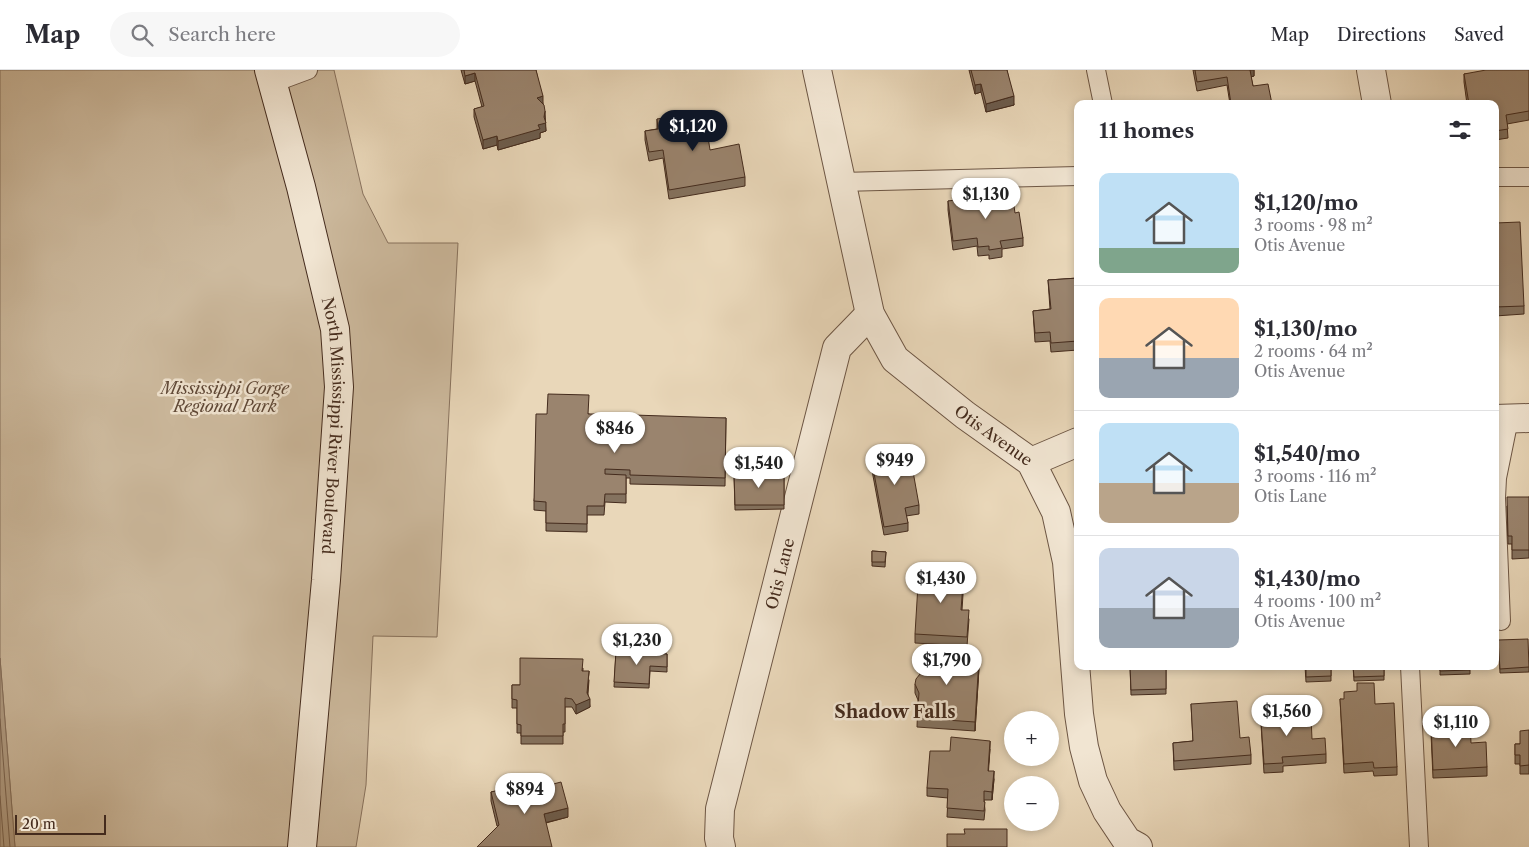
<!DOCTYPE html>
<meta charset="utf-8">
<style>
:root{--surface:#fff;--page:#f7f7f7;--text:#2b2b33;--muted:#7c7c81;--line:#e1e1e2;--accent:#111827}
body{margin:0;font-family:"Libre Caslon Text",serif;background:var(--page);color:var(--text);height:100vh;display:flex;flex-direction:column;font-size:19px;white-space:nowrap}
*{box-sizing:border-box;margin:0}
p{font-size:16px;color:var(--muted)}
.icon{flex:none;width:28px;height:28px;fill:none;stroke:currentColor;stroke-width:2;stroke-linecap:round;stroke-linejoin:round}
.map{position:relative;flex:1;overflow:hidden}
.details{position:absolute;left:1074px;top:30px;width:425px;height:570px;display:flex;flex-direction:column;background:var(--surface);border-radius:10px;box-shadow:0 2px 8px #0003}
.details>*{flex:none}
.controls{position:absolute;left:1004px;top:641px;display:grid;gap:10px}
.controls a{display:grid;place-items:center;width:55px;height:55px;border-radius:50%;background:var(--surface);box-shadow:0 2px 8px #0003;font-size:25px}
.scale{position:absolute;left:15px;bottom:12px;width:91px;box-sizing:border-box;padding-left:5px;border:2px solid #442b1d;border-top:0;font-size:14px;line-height:18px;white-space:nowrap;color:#442b1d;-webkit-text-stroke:4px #f1e5d2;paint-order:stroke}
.price{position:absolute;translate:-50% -42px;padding:0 11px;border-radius:18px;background:#fff;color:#222;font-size:16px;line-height:32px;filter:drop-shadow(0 1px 2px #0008)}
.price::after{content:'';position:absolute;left:50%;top:30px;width:15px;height:11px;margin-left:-8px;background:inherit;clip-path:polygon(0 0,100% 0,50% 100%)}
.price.active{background:var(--accent);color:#fff}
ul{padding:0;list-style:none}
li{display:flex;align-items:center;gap:15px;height:125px;padding:0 25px}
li+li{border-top:1px solid var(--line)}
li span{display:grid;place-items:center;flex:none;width:140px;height:100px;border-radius:10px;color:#555}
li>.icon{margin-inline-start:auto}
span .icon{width:60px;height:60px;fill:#fffc;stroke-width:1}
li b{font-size:21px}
h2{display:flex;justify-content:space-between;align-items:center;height:60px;padding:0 25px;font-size:21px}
header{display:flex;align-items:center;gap:30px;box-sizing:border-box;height:70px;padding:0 25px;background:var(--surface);border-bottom:1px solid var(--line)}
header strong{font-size:24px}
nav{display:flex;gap:28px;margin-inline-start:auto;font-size:18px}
.search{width:350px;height:45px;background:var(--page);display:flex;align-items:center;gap:12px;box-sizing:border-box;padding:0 18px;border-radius:28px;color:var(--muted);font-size:19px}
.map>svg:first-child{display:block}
</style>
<header>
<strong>Map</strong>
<div class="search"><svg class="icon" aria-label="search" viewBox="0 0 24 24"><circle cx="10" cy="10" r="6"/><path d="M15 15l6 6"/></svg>Search here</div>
<nav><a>Map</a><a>Directions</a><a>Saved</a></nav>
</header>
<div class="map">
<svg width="1529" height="777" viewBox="0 0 1529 777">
<rect width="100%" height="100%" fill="#e9d7b9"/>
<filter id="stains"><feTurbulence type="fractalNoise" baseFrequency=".004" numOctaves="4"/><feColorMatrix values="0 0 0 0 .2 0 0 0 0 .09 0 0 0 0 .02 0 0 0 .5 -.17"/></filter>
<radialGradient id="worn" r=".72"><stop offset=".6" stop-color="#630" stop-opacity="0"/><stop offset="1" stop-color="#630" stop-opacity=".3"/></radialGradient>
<path fill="#cdba9e" stroke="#88725e" d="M0 0H334L363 124 388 173H458L437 567 373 566 366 715 356 777H15L0 588Z"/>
<path fill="#b19d84" stroke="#856f5b" d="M0 588 15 777H0Z"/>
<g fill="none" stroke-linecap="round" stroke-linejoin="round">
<g stroke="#7a6450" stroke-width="1">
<path d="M0 649 10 777"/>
<path d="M0 726 4 777"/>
</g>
<g stroke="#6d5644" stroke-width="20">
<g id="lane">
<path d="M1096 0 1103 34"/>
<path d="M273 13 308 0"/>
<path d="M1495 107H1529"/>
<path d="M841 112 1078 106"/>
<path d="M1501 551 1496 428 1497 408 1509 349"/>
<path d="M1410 596 1419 777"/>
</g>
</g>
<g stroke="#6d5644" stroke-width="30">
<g id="street">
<path id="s1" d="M817 0 870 244 895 289 965 345 1031 392 1056 442 1067 492 1079 644 1084 677 1093 711 1107 741 1127 771 1138 777"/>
<path d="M1371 0 1377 34"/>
<path d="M1495 349 1529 348"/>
<path d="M1031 392 1078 372"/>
<path id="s2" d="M721 777 719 768 720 739 837 278 870 244"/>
</g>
</g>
<g stroke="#442b1d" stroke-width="30">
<g id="secondary">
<path id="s3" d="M269 0 301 117 335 259 339 317 326 510 302 777"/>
</g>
</g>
<use href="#lane" stroke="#f1e5d2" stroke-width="18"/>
<use href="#street" stroke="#f1e5d2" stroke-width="28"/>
<use href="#secondary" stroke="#f1e5d2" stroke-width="28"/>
</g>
<g fill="#84725f" stroke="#442b1d">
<path d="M461 0H536L543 34 546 61 540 63V68L498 80 497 75 483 79 474 47V39L482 37 475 11 465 14Z"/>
<path d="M969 0H1007L1014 35 986 42 981 22 975 24Z"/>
<path d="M1193 0H1254V6L1251 7 1253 16 1272 34H1230L1227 15 1197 21Z"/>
<path d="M1529 0V50L1507 54 1508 68 1495 70V34H1467L1464 12V4Z"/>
<path d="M657 49 710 80 745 107V116L669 129 663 88 649 91 645 70V61L657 59Z"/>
<path d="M948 131 1015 143 1023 168V176L1002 179V187L989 189V185L978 186 977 176 953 180 948 140Z"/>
<path d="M1495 153 1524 236V244L1495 246Z"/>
<path d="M1078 208V280L1051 282 1050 271 1035 272 1033 241 1050 239 1048 210Z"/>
<path d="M547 344H589L607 352 633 353 726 348 725 416 630 414V408H626V433L605 432 604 445H587V462L546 461V441L534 440V431Z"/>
<path d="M871 387 919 435V444L906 446 908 453V461L884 465 871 395Z"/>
<path d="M734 404H784V439L735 440Z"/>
<path d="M1529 427V488L1512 489V474H1508L1507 436Z"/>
<path d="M872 481 886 482 885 497 872 496Z"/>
<path d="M964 509 962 540 969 549 967 576 915 573V564Z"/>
<path d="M1498 570 1529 591V602L1500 603Z"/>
<path d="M616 581 667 584V602L650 601 649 618 614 617Z"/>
<path d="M949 587 979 598 975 661 917 657 918 630 915 623V614Z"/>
<path d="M1130 596H1166V624L1131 625Z"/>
<path d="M1305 596H1331V611L1306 612Z"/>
<path d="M1353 596H1384V610L1354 611Z"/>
<path d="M1440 596H1470V604L1440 605Z"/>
<path d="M583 598V601L589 610 588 624 590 637 576 644 572 637H565V662H563V674H521V663H517V638H512V615H520Z"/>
<path d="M1340 629 1375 634 1397 697V705L1374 706 1373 701 1344 703Z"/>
<path d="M1191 634 1240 668 1251 685V694L1174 700 1173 673 1193 671Z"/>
<path d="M1260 637 1281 649 1312 669 1326 684V693L1283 696V702L1264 703Z"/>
<path d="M1529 660V704H1520V694H1515V674H1520Z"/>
<path d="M1431 663 1471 673 1487 697V706L1433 708Z"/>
<path d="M990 679 988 701 994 709 992 730H984L985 740 984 750 947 747 948 728 927 726V718L950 681Z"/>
<path d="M538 718 568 747 546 753 497 756 491 731V722Z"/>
</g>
<g fill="#6c5c4d" stroke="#442b1d">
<path d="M1250 0H1254V6L1250 7Z"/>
<path d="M475 3V11L465 14V6Z"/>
<path d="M981 14V22L975 24V15Z"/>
<path d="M543 26V34L537 28Z"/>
<path d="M1014 26V35L986 42V34Z"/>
<path d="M545 41 546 61 540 63V68L498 80V71L538 55 544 47Z"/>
<path d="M497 66V75L483 79V70Z"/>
<path d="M979 589V598L975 661V652Z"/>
<path d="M589 601 587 630 590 629V637L576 644V635L587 623Z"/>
<path d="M990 671V679L988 709V701Z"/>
<path d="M994 701V709L992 730V722Z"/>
<path d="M568 738V747L544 753V744Z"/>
</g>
<g fill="#9a846e" stroke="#442b1d">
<path d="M464 0H536L543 26 537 28 544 35 545 41 544 47 546 53 538 55 540 59 498 71 497 66 483 70 474 39 484 36 475 3 465 6Z"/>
<path d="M971 0H1007L1014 26 986 34 981 14 975 15Z"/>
<path d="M1195 0H1250L1253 16 1268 14 1272 34H1231L1227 7 1197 12Z"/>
<path d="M1486 0H1529V41L1506 45 1508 59 1495 61V34H1469L1464 4Z"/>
<path d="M704 41 710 80 739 74 745 107 669 120 663 80 649 82 645 61 658 59 657 49Z"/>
<path d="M1012 122 1015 143 1019 142 1023 168 1000 171 1002 178 989 180V176L978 177 977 168 953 171 948 131Z"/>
<path d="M1520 152 1524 236 1495 237V153Z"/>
<path d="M1078 208V271L1051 273 1050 262 1035 263 1033 241 1051 239 1048 210Z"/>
<path d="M548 324 589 325 588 344H607L606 352 633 353V345L726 348 725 408 630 405V400L605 399V404L626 405V424H605L604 436H587V454L546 453V432L534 431 536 344H547Z"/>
<path d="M909 379 919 435 905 438 908 453 884 457 871 387Z"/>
<path d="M734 404H784V435H735Z"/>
<path d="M1507 427H1529V480H1512V466H1508Z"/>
<path d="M872 481 886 482 885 492H872Z"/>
<path d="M919 498 964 501 961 540H969L967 567 915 564Z"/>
<path d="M1528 569 1529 597 1500 599 1498 570Z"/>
<path d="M922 577 949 579 948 586 979 589 975 652 917 648 919 623 915 614 916 609 920 604Z"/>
<path d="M616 581 667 584V597L650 596 649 614 614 612Z"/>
<path d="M520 588 583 589 582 601H589L587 623 590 629 576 635 572 629 565 628V654H563V666H521V655L517 654V630L512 629V615H520Z"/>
<path d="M1130 596H1166V619L1131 620Z"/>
<path d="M1306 596H1331V606L1306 607Z"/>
<path d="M1353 596H1384V606L1354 607Z"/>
<path d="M1440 596H1470V600L1440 601Z"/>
<path d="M1357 613H1374L1375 634 1394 633 1397 697 1374 698 1373 692 1344 694 1340 629H1344V622L1357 621Z"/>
<path d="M1237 631 1240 668 1249 667 1251 685 1174 691 1173 673 1193 671 1191 634Z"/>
<path d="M1280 635 1281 649 1311 647 1312 669 1325 668 1326 684 1282 687 1283 693 1264 694 1260 637Z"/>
<path d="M1470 653 1471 673 1486 672 1487 697 1433 700 1431 654Z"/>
<path d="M1529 660V695L1520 696V685H1515V674H1520V661Z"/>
<path d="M951 667 990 671 988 701H994L992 722 984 721V732H985L984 741 947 738 948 719 927 718 930 681H950Z"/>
<path d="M536 711 538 718 561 712 568 738 544 744 552 777H477L499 755 491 722Z"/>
<path d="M964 759H1007V777H947V764H965Z"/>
</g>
<g text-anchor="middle" stroke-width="5" stroke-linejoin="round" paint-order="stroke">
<g font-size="16" font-style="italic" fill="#5f4837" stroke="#f1e5d2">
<text x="225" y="324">Mississippi Gorge<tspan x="225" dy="18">Regional Park</tspan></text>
</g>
<g font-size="16" fill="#442b1d" stroke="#f1e5d2">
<text dy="6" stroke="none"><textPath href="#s3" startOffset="364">North Mississippi River Boulevard</textPath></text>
<text dy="6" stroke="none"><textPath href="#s1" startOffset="426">Otis Avenue</textPath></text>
<text dy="6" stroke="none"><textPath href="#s2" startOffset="281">Otis Lane</textPath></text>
</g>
<g font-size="18" font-weight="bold" fill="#442b1d" stroke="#f1e5d2">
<text x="895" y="648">Shadow Falls</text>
</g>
</g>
<rect width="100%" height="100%" filter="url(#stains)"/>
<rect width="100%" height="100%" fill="url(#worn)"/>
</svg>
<div class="controls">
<a>+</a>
<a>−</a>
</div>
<div class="scale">20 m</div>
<b class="price active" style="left:693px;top:82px">$1,120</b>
<b class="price" style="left:986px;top:150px">$1,130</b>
<b class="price" style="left:615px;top:384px">$846</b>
<b class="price" style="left:895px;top:416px">$949</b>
<b class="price" style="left:759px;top:419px">$1,540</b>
<b class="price" style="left:941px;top:534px">$1,430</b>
<b class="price" style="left:637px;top:596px">$1,230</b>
<b class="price" style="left:947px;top:616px">$1,790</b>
<b class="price" style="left:1287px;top:667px">$1,560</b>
<b class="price" style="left:1456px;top:678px">$1,110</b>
<b class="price" style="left:525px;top:745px">$894</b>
<section class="details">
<h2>11 homes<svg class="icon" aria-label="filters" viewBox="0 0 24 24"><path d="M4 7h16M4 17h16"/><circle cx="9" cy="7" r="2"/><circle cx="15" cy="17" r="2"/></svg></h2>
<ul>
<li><span style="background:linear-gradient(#bfe0f5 75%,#7fa58c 0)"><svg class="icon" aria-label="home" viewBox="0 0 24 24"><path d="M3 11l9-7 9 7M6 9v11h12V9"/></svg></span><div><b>$1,120/mo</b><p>3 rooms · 98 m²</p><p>Otis Avenue</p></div></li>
<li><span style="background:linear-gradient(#ffd9b3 60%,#9aa5b1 0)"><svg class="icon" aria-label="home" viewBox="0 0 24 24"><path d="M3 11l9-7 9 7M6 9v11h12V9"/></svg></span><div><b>$1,130/mo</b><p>2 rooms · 64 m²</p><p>Otis Avenue</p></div></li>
<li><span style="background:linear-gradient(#bfe0f5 60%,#b9a48a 0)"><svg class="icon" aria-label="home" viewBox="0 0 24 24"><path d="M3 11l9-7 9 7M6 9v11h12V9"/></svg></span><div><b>$1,540/mo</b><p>3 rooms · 116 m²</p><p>Otis Lane</p></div></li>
<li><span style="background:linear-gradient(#c9d6e8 60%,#9aa5b1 0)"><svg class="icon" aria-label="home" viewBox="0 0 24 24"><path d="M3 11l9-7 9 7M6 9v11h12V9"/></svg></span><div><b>$1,430/mo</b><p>4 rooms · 100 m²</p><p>Otis Avenue</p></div></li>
</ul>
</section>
</div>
